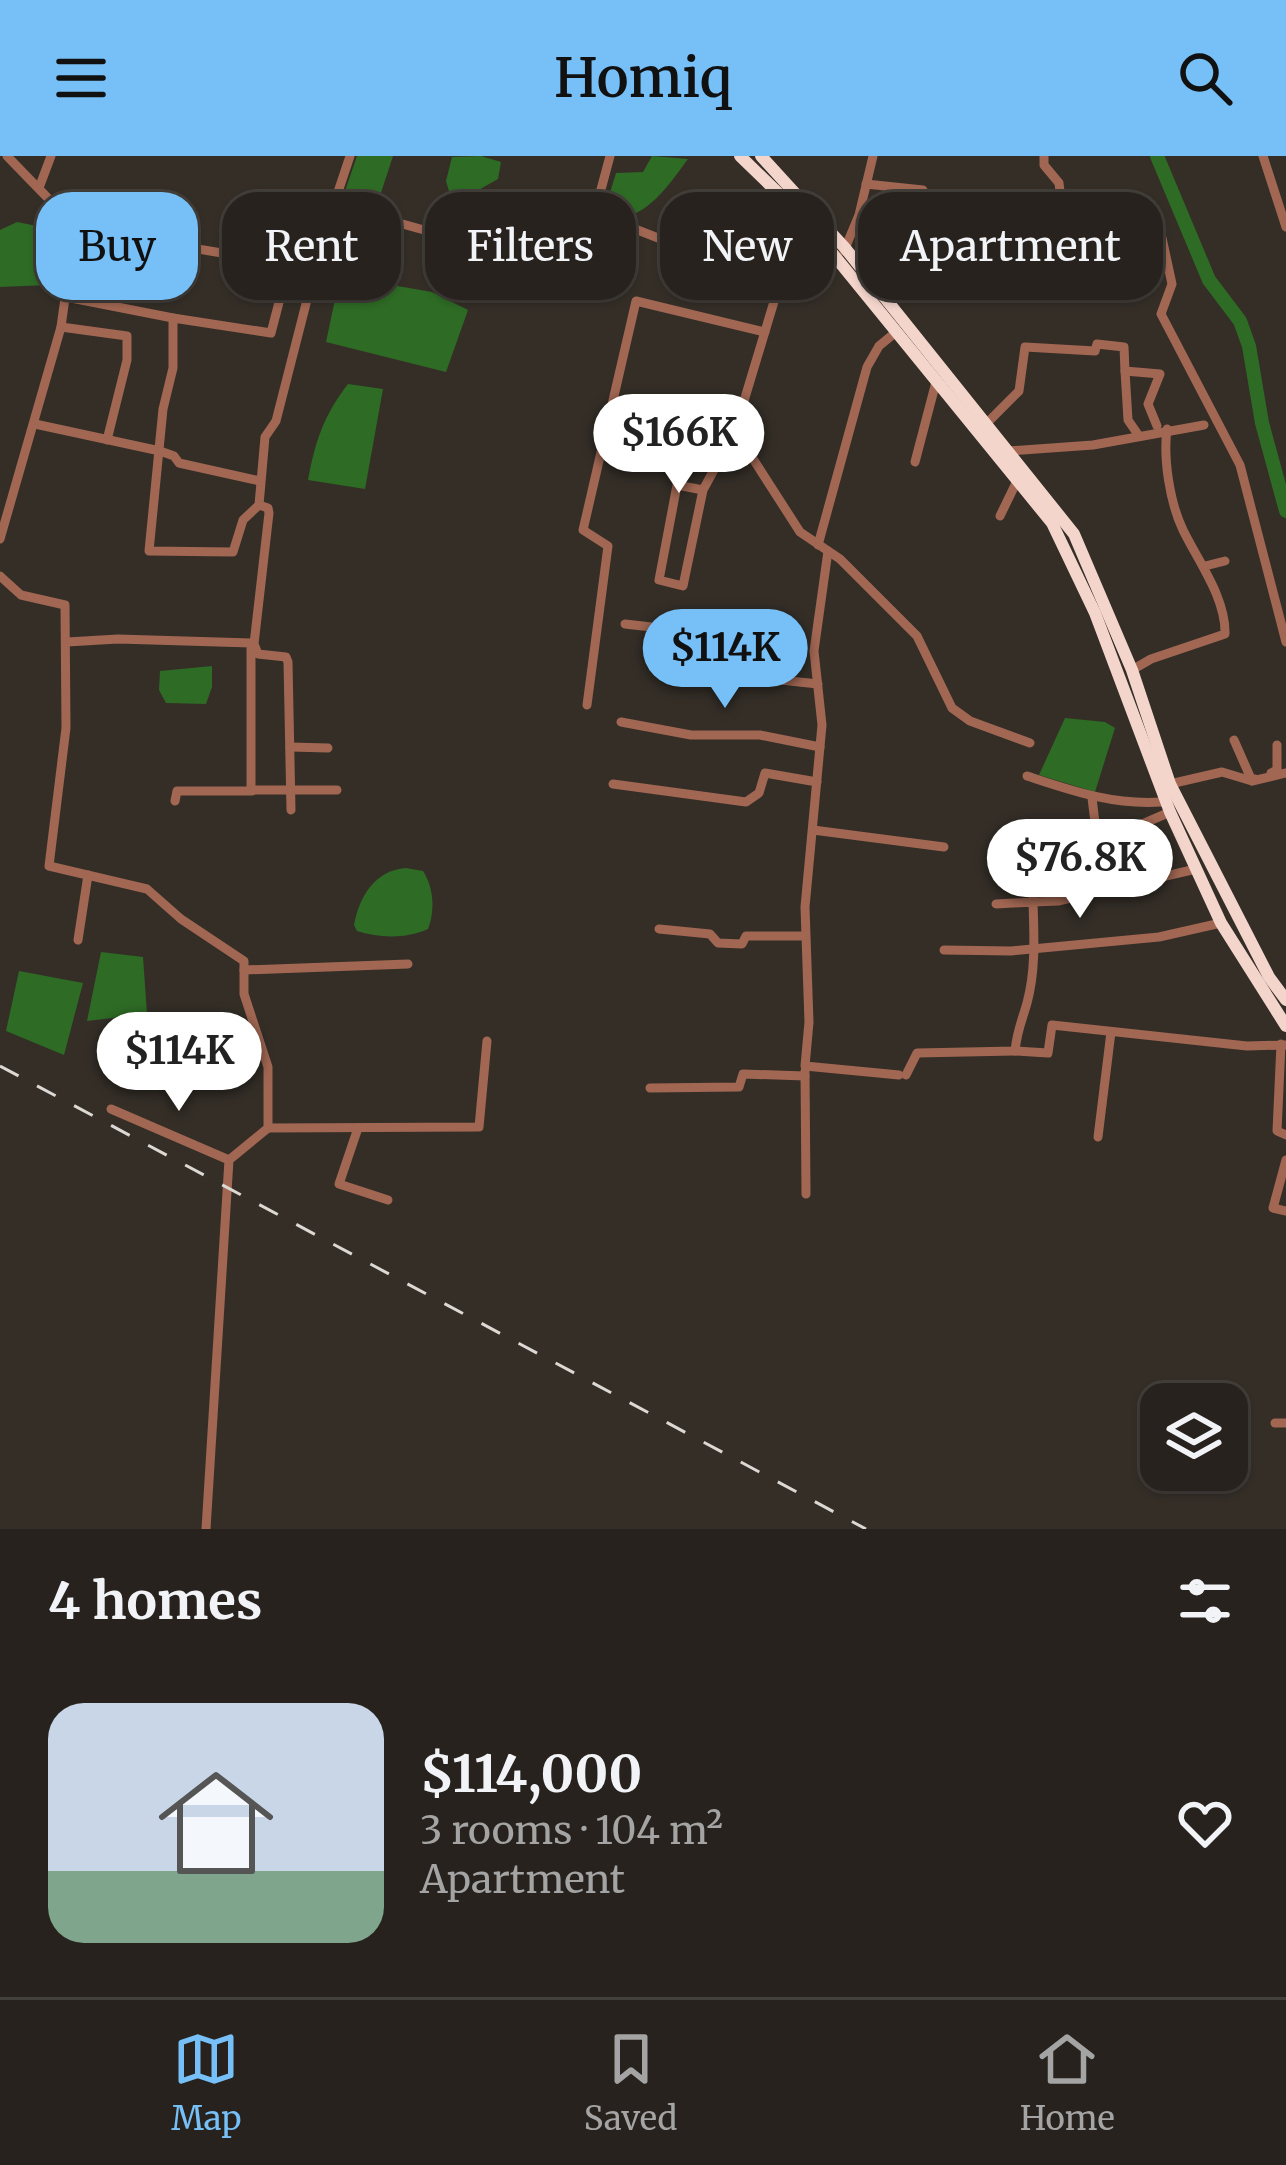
<!DOCTYPE html>
<meta charset="utf-8">
<style>
:root{--surface:#27221d;--page:#2f2a26;--text:#f1f3f6;--muted:#a4a4a4;--line:#433f3b;--accent:#76c0f7}
body{margin:0;font-family:Merriweather,serif;background:var(--page);color:var(--text);height:100vh;display:flex;flex-direction:column;font-size:45px;white-space:nowrap}
*{box-sizing:border-box;margin:0}
p{font-size:39px;color:var(--muted)}
.icon{flex:none;width:66px;height:66px;fill:none;stroke:currentColor;stroke-width:2;stroke-linecap:round;stroke-linejoin:round}
.map{position:relative;height:1373px;overflow:hidden}
.side{display:flex;flex-direction:column;background:var(--surface);flex:1}
.side>*{flex:none}
.banner{position:absolute;left:36px;top:36px;width:1215px;height:108px;display:flex;gap:24px}
.fabs{position:absolute;left:1140px;top:1227px;display:grid;gap:24px}
.fabs a{display:grid;place-items:center;width:108px;height:108px;border-radius:24px;background:var(--surface);box-shadow:0 3px 9px #0004,0 0 0 3px var(--line);font-size:60px}
.price{position:absolute;translate:-50% -102px;padding:0 27px;border-radius:42px;background:#fff;color:#222;font-size:39px;line-height:78px;filter:drop-shadow(0 3px 6px #0008)}
.price::after{content:'';position:absolute;left:50%;top:72px;width:36px;height:27px;margin-left:-18px;background:inherit;clip-path:polygon(0 0,100% 0,50% 100%)}
.price.on{background:var(--accent);color:#111}
ul{padding:0;list-style:none}
li{display:flex;align-items:center;gap:36px;height:300px;padding:0 48px}
li span{display:grid;place-items:center;flex:none;width:336px;height:240px;border-radius:36px;color:#555}
li>.icon{margin-inline-start:auto}
span .icon{width:144px;height:144px;fill:#fffc;stroke-width:1}
li b{font-size:51px}
h2{display:flex;justify-content:space-between;align-items:center;height:144px;padding:0 48px;font-size:51px}
.chip{padding:0 42px;border-radius:36px;background:var(--surface);box-shadow:0 3px 9px #0004,0 0 0 3px var(--line);font-size:42px;line-height:108px}
.chip.on{background:var(--accent);color:#111}
header{display:flex;justify-content:space-between;align-items:center;height:156px;padding:0 48px;background:var(--accent);color:#111;font-size:54px;font-weight:600}
.menu{display:flex;justify-content:space-around;align-items:center;height:168px;border-top:3px solid var(--line);background:var(--surface);font-size:33px;color:var(--muted)}
.menu a{display:grid;justify-items:center;gap:6px}
.menu .on{color:var(--accent)}
.map>svg:first-child{display:block}
</style>
<header><svg class="icon" aria-label="menu" viewBox="0 0 24 24"><path d="M4 6h16M4 12h16M4 18h16"/></svg>Homiq<svg class="icon" aria-label="search" viewBox="0 0 24 24"><circle cx="10" cy="10" r="6"/><path d="M15 15l6 6"/></svg></header>
<div class="map">
<svg width="1286" height="1373" viewBox="0 0 1286 1373">
<rect width="100%" height="100%" fill="#342e27"/>
<g fill="#2e6b25">
<path d="M357 0H393L376 52 344 38Z"/>
<path d="M481 0 501 6 498 23 466 41 449 35 446 25 452 1Z"/>
<path d="M652 0 688 3C671 26 633 85 600 48L604 39 609 40 616 17 643 16Z"/>
<path d="M17 66 42 71 57 85 55 121 48 129 0 131V74Z"/>
<path d="M340 120 432 136 468 154 446 216 326 186Z"/>
<path d="M348 228 383 233 365 333 308 324C315 285 324 259 348 228Z"/>
<path d="M212 510V531L206 548 166 547 159 534 160 515Z"/>
<path d="M1065 562 1105 566 1115 572 1095 636 1039 619Z"/>
<path d="M406 712 423 715C434 732 435 755 428 773 407 783 378 782 357 775L354 769C359 741 375 714 406 712Z"/>
<path d="M101 796 143 801 147 858 87 865Z"/>
<path d="M19 815 83 827 64 899 6 875Z"/>
</g>
<g fill="none" stroke-linecap="round" stroke-linejoin="round">
<path stroke="#2e6b25" stroke-width="14" d="M1157 0 1209 124 1240 165 1249 190 1262 267 1286 355"/>
<g stroke="#a16753" stroke-width="9">
<path d="M7 0 75 70 88 75 289 108 311 106 316 102 350 0"/>
<path d="M1044 0V9L1059 27 1069 112"/>
<path d="M1263 0 1286 71"/>
<path d="M866 28 923 34"/>
<path d="M39 32 51 0"/>
<path d="M335 49 456 83 453 108C473 112 477 119 479 139"/>
<path d="M805 63 779 129 744 245 739 281 800 376 840 403 917 480 952 552 970 565 1030 587"/>
<path d="M634 76 635 73 779 129"/>
<path d="M844 95 859 59 873 0"/>
<path d="M558 98 582 104 610 0"/>
<path d="M864 99 1004 102 1055 116 1095 113 1155 121 1153 83 1162 82 1172 128 1161 158 1240 309 1286 486"/>
<path d="M289 108 271 177 173 162V212L163 253 149 395 233 396 243 364 259 349 265 281 276 265 320 93"/>
<path d="M66 141 173 162"/>
<path d="M61 171 127 180V204L107 284"/>
<path d="M1125 215 1128 264 1139 280"/>
<path d="M35 268 160 295 174 300 179 307 260 325"/>
<path d="M986 268 1019 235 1025 191 1095 195 1097 188 1124 191 1125 215 1160 218 1148 248 1157 270"/>
<path d="M1008 295 1093 289 1204 269"/>
<path d="M915 306 936 226"/>
<path d="M703 334 677 329 659 424 683 430 703 334 716 310 739 281"/>
<path d="M259 349 268 352 269 357 254 488 258 498 286 501 288 506 291 654"/>
<path d="M1000 360 1017 325"/>
<path d="M0 383 61 171 75 70"/>
<path d="M818 389 867 211 879 190 896 176"/>
<path d="M828 395 814 495 822 569 805 751 809 866 805 910 899 919"/>
<path d="M1205 410 1225 405"/>
<path d="M0 420 21 439 65 449 66 572 49 710 147 733 181 763 244 805V838L268 911V972L229 1004 206 1373"/>
<path d="M625 468 721 479 774 491 771 523 818 528"/>
<path d="M67 486 118 483 251 487V634H337"/>
<path d="M1132 514 1151 503 1225 478C1226 442 1198 405 1183 374 1170 347 1163 303 1167 273"/>
<path d="M587 549 608 390 583 374 636 145 765 176"/>
<path d="M621 566 691 579H760L820 591"/>
<path d="M1234 584 1252 625 1255 623"/>
<path d="M290 591 328 592"/>
<path d="M1271 617 1277 614V589"/>
<path d="M1027 620C1073 635 1112 649 1161 646"/>
<path d="M613 628 746 646 759 637 765 617 817 626"/>
<path d="M1170 628 1222 616 1252 625 1286 617"/>
<path d="M1092 642 1097 683"/>
<path d="M175 645 177 635H252"/>
<path d="M1170 656 1124 676 1031 702 1033 746 1058 745 1196 713"/>
<path d="M813 674 944 691"/>
<path d="M659 773 710 778 718 787 742 788 746 780H804"/>
<path d="M78 784 88 719"/>
<path d="M944 794 1011 795 1159 781 1221 767"/>
<path d="M244 814 408 808"/>
<path d="M1281 888 1277 975 1286 979"/>
<path d="M1015 895 1048 897 1052 869 1247 890 1286 889"/>
<path d="M805 915 806 1038"/>
<path d="M906 919 917 897 1015 895C1017 874 1022 865 1027 847 1036 814 1034 779 1033 746L996 748"/>
<path d="M650 932 739 931 743 918 805 920"/>
<path d="M111 953 229 1004"/>
<path d="M268 972 479 971 487 885"/>
<path d="M358 972 339 1028 388 1044"/>
<path d="M1098 981 1111 876"/>
<path d="M1286 1004 1273 1052 1286 1055"/>
<path d="M1275 1267H1286"/>
</g>
<g stroke="#f3d5cb" stroke-width="12">
<path d="M740 0 802 60 1052 367 1095 457 1170 656 1221 767 1286 870"/>
<path d="M761 0 845 92 1074 378 1132 514 1170 628 1269 821 1286 844"/>
</g>
<path stroke="#dcd8d3" stroke-width="3" stroke-dasharray="21 21" stroke-linecap="butt" d="M0 910 866 1373"/>
</g>
</svg>
<div class="fabs">
<a><svg class="icon" aria-label="layers" viewBox="0 0 24 24"><path d="M12 4l9 5-9 5-9-5zM3 14l9 5 9-5"/></svg></a>
</div>
<b class="price" style="left:679px;top:340px">$166K</b>
<b class="price on" style="left:725px;top:555px">$114K</b>
<b class="price" style="left:1080px;top:765px">$76.8K</b>
<b class="price" style="left:179px;top:958px">$114K</b>
<div class="banner">
<a class="chip on">Buy</a>
<a class="chip">Rent</a>
<a class="chip">Filters</a>
<a class="chip">New</a>
<a class="chip">Apartment</a>
</div>
</div>
<section class="side">
<h2>4 homes<svg class="icon" aria-label="filters" viewBox="0 0 24 24"><path d="M4 7h16M4 17h16"/><circle cx="9" cy="7" r="2"/><circle cx="15" cy="17" r="2"/></svg></h2>
<ul>
<li><span style="background:linear-gradient(#c9d6e8 70%,#7fa58c 0)"><svg class="icon" aria-label="home" viewBox="0 0 24 24"><path d="M3 11l9-7 9 7M6 9v11h12V9"/></svg></span><div><b>$114,000</b><p>3 rooms · 104 m²</p><p>Apartment</p></div><svg class="icon" aria-label="heart" viewBox="0 0 24 24"><path d="M12 20l-8-8c-3-5 5-10 8-4 3-6 11-1 8 4z"/></svg></li>
</ul>
</section>
<nav class="menu">
<a class="on"><svg class="icon" aria-label="map" viewBox="0 0 24 24"><path d="M3 6l6-2 6 2 6-2v14l-6 2-6-2-6 2zM9 4v14M15 6v14"/></svg>Map</a>
<a><svg class="icon" aria-label="saved" viewBox="0 0 24 24"><path d="M7 4h10v16l-5-4-5 4z"/></svg>Saved</a>
<a><svg class="icon" aria-label="home" viewBox="0 0 24 24"><path d="M3 11l9-7 9 7M6 9v11h12V9"/></svg>Home</a>
</nav>
